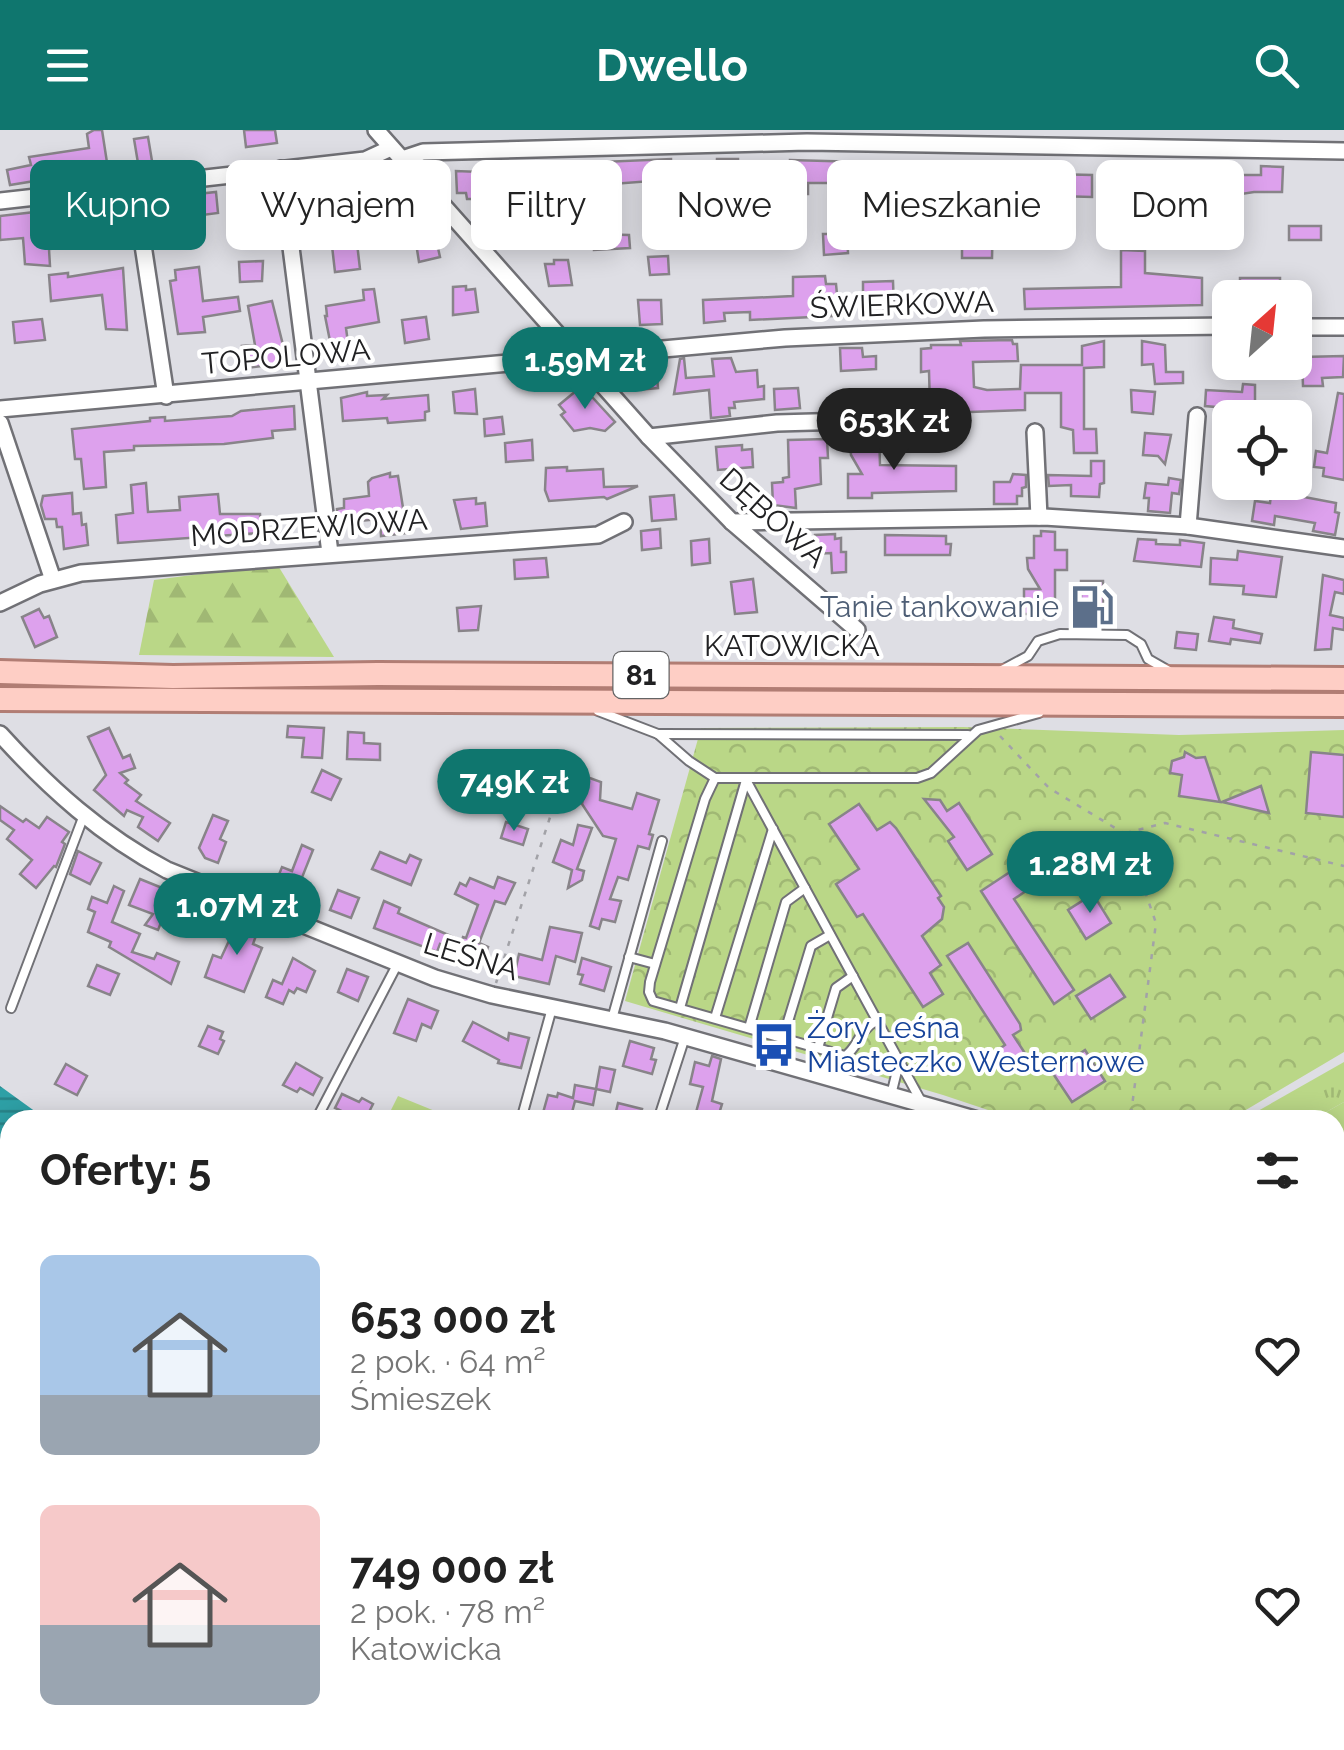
<!DOCTYPE html>
<html lang="pl">
<meta charset="utf-8">
<style>
:root{--surface:#fff;--page:#f2f2f2;--text:#222;--muted:#767676;--accent:#0f766e}
body{margin:0;font-family:Raleway,sans-serif;background:var(--page);color:var(--text);height:100vh;display:flex;flex-direction:column;font-size:38px;white-space:nowrap}
*{box-sizing:border-box;margin:0}
p{font-size:32px;color:var(--muted)}
.icon{flex:none;width:55px;height:55px;fill:none;stroke:currentColor;stroke-width:2;stroke-linecap:round;stroke-linejoin:round}
.map{position:relative;flex:1;overflow:hidden}
.sheet{position:absolute;left:0px;top:980px;width:1345px;height:640px;display:flex;flex-direction:column;background:var(--surface);border-radius:30px 30px 0 0;box-shadow:0 5px 25px #0003}
.sheet>*{flex:none}
.guide{position:absolute;left:30px;top:30px;width:1285px;height:90px;display:flex;gap:20px}
.needle{width:65px;rotate:27deg}
.fabs{position:absolute;left:1212px;top:150px;display:grid;gap:20px}
.fabs a{display:grid;place-items:center;width:100px;height:100px;border-radius:15px;background:var(--surface);box-shadow:0 5px 25px #0003;font-size:50px}
.price{position:absolute;translate:-50% -85px;padding:0 22px;border-radius:35px;background:var(--accent);color:#fff;font-size:32px;line-height:65px;filter:drop-shadow(0 2px 5px #0008)}
.price::after{content:'';position:absolute;left:50%;top:60px;width:30px;height:22px;margin-left:-15px;background:inherit;clip-path:polygon(0 0,100% 0,50% 100%)}
.price.active{background:#222;color:#fff}
ul{padding:0;list-style:none}
li{display:flex;align-items:center;gap:30px;height:250px;padding:0 40px}
li span{display:grid;place-items:center;flex:none;width:280px;height:200px;border-radius:15px;color:#555}
li>.icon{margin-inline-start:auto}
span .icon{width:120px;height:120px;fill:#fffc;stroke-width:1}
li b{font-size:42px}
h2{display:flex;justify-content:space-between;align-items:center;height:120px;padding:0 40px;font-size:42px}
.tag{padding:0 35px;border-radius:15px;background:var(--surface);box-shadow:0 5px 25px #0003;font-size:35px;line-height:90px}
.tag.active{background:var(--accent);color:#fff}
header{display:flex;justify-content:space-between;align-items:center;height:130px;padding:0 40px;background:var(--accent);color:#fff;font-size:45px;font-weight:700}
.map>svg:first-child{display:block}
</style>
<header><svg class="icon" aria-label="menu" viewBox="0 0 24 24"><path d="M4 6h16M4 12h16M4 18h16"/></svg>Dwello<svg class="icon" aria-label="search" viewBox="0 0 24 24"><circle cx="10" cy="10" r="6"/><path d="M15 15l6 6"/></svg></header>
<div class="map">
<svg width="1344" height="1620" viewBox="0 0 1344 1620">
<defs>
<pattern id="grass-tufts" width="24" height="20" patternUnits="userSpaceOnUse" patternTransform="scale(2.5)"><rect width="24" height="20" fill="#bad787"/><path d="M3 7l-1-3M5 7V3M7 7l1-3M15 17l-1-3M17 17v-4M19 17l1-3" fill="none" stroke="#a0b874"/></pattern>
<pattern id="forest-firs" width="22" height="20" patternUnits="userSpaceOnUse" patternTransform="scale(2.5)"><rect width="22" height="20" fill="#bad787"/><path d="M5 1l3.5 6h-7zM16 11l3.5 6h-7z" fill="#a0b874"/></pattern>
<pattern id="park-crowns" width="20" height="18" patternUnits="userSpaceOnUse" patternTransform="scale(2.5)"><rect width="20" height="18" fill="#bad787"/><path d="M2 6a3 3 0 1 1 6 0M12 15a3 3 0 1 1 6 0" fill="none" stroke="#a0b874"/></pattern>
<pattern id="water-rules" width="6" height="5" patternUnits="userSpaceOnUse" patternTransform="scale(2.5)"><rect width="6" height="5" fill="#2ea0a6"/><path d="M0 2.5h6" fill="none" stroke="#278287"/></pattern>
</defs>
<rect width="100%" height="100%" fill="#dedee4"/>
<g fill="url(#grass-tufts)">
<path d="M1344 932V972L1312 990H1242Z"/>
<path d="M398 966 457 990H386Z"/>
<path d="M0 1071 10 1079V1415L0 1410Z"/>
<path d="M0 1515H10V1610H157V1620H0Z"/>
<path d="M412 1610H1003L1002 1620H433Z"/>
</g>
<g fill="url(#forest-firs)">
<path d="M277 434 334 527 139 525 154 450Z"/>
<path d="M1344 972V1073L1335 1071V990H1312Z"/>
<path d="M0 1142 10 1151 8 1335 0 1321Z"/>
<path d="M171 1610H335L357 1620H171Z"/>
</g>
<path fill="url(#park-crowns)" d="M963 597 1179 605 1344 600V922L1229 990H1018L943 965 625 871 701 598Z"/>
<g fill="url(#water-rules)">
<path d="M0 956 47 990H10V1079L0 1071Z"/>
<path d="M1335 1375 1344 1380V1620H1019L1021 1610H1335Z"/>
</g>
<g fill="none" stroke-linecap="round" stroke-linejoin="round">
<g stroke="#2ea0a6" stroke-width="5">
<path d="M1335 1351 1344 1353"/>
<path d="M164 1620V1610"/>
</g>
<path stroke="#2ea0a6" stroke-width="28" d="M0 1093 10 1101"/>
</g>
<g fill="#dda1ed" stroke="#888489" stroke-width="2.5">
<path d="M94 0H102L108 39 10 55 7 40 31 35 29 27 89 18 87 4Z"/>
<path d="M244 0H275L277 13 246 17Z"/>
<path d="M148 7 152 31 138 33 134 9Z"/>
<path d="M671 29V61H651V51L586 56 587 83 561 85V97H542V89L528 90V87H522V80H497L496 64 478 69H467L466 63H457L456 41 506 43V36Z"/>
<path d="M717 29H738V34H790V30L862 32V53H808V64H790V54L759 55V81H734L735 54 716 53Z"/>
<path d="M898 32H970V38H1027V33H1051V44L1092 45V67L1056 66 1054 108H1015L1016 90H1027V64H984V54H948V48L926 46V57L898 56Z"/>
<rect x="1115" y="35" width="22" height="24"/>
<path d="M1177 36H1190V41H1209V45H1261V36L1283 37 1282 62H1254L1241 64V70H1208L1207 109H1175V97L1195 96 1196 60H1178Z"/>
<path d="M379 43 391 45V51L397 50 399 64 407 63 410 81 394 82 392 67 369 66 367 45Z"/>
<path d="M340 48 342 70 331 71 332 78 324 79 325 88 314 90 309 52Z"/>
<path d="M266 55 268 75 240 78 237 59Z"/>
<path d="M216 62 218 83 194 86 196 104 176 106 174 94 163 95V90L154 91 151 69Z"/>
<path d="M70 78 74 117 49 119 50 136 25 134 23 108 0 110V86Z"/>
<path d="M124 84 127 109 97 112 94 87Z"/>
<path d="M912 85 947 88V108H936V101L913 102Z"/>
<path d="M975 85 993 86 992 128H962V107H974Z"/>
<rect x="1289" y="96" width="32" height="14"/>
<path d="M594 104 629 105 630 118 594 120Z"/>
<path d="M823 104H847L848 123 824 125Z"/>
<path d="M436 109 440 127 419 132 416 113Z"/>
<path d="M357 113 360 139 335 142 332 116Z"/>
<path d="M1121 120 1145 121V143L1202 148V175L1025 179 1024 159 1121 157Z"/>
<path d="M668 126 669 144 650 145 648 127Z"/>
<path d="M554 130H568L572 155 549 156 545 134H554Z"/>
<path d="M263 131 262 151 240 152 239 132Z"/>
<path d="M199 137 203 171 238 167 240 181 203 187 205 202 178 204 170 151 176 150 175 140Z"/>
<path d="M123 138 127 200 106 199 102 165 51 171 49 145 68 143V147Z"/>
<path d="M825 146 826 154H836L838 175H832V186L750 190V182L724 183 725 191 704 193 703 170 793 166V147Z"/>
<rect x="1240" y="148" width="40" height="20"/>
<path d="M893 151 894 180 863 181V152Z"/>
<path d="M466 156V160L475 159 478 182 453 185V157Z"/>
<path d="M374 159 379 192 346 198 348 213 331 216 325 186H327L326 176 364 170 363 160Z"/>
<path d="M638 170H661L662 194 640 195Z"/>
<path d="M272 171 285 223 279 224 280 234 253 237 252 230 244 231 242 216 255 215 248 176Z"/>
<path d="M426 187 429 209 405 213 402 190Z"/>
<path d="M42 189 45 210 15 213 13 192Z"/>
<path d="M1012 210 1013 214H1017L1018 231 973 232 974 257 987 260 1020 259 1021 235H1082V216L1104 211V237L1084 238V299H1096L1097 323H1074L1073 300 1061 297V263H1025V280L970 282 957 277H930L929 241 921 242V219L931 218V215H961L960 211Z"/>
<path d="M1142 211 1165 215 1166 242H1183V253L1155 254 1153 234 1142 235Z"/>
<path d="M840 218H862L863 227 876 226V239L841 241Z"/>
<path d="M1344 226 1343 247 1322 248 1323 256H1303L1302 227Z"/>
<path d="M684 228 686 248 714 246 712 229 731 228 736 242 757 240 758 257 764 256V269L734 272 735 278H729L730 286 711 288 709 260 674 264 680 229Z"/>
<path d="M656 233 658 258 637 260 635 238Z"/>
<path d="M1243 254 1255 255V288H1227V278L1205 276 1206 260 1242 262Z"/>
<path d="M582 256 615 292 605 301 590 298 574 301 561 285 565 282 559 275Z"/>
<path d="M798 258 800 278 775 280 774 259Z"/>
<path d="M475 259 477 284 455 283 453 262Z"/>
<path d="M1131 260 1155 262 1153 284 1132 282Z"/>
<path d="M367 262V266L387 265 383 269 428 265 429 281 425 282V290L388 293 387 288 343 291 341 268Z"/>
<path d="M1338 263 1344 264V350L1323 346 1324 338 1314 337 1316 321 1327 323Z"/>
<path d="M294 276 295 299 272 301 273 308 224 314 134 316V320L104 322 106 357 84 359 81 329H75L72 299 150 291V288L165 287V291L232 286 241 281Z"/>
<path d="M502 287 504 304 485 306 484 289Z"/>
<path d="M879 301 880 335 956 336V361L872 363V368H848V344H862L851 325 850 313 862 312 867 302Z"/>
<path d="M1145 303 1171 305 1165 334 1158 326 1143 325Z"/>
<path d="M827 309 828 328H820L821 354 795 359 796 378 773 375 772 353 783 352V348L789 347 788 310Z"/>
<path d="M532 310 533 330 506 332 505 313Z"/>
<path d="M742 315V320L752 319 753 337 718 340 716 317Z"/>
<path d="M1091 331H1104V353L1100 354 1099 367 1071 366V355L1049 356 1048 345 1091 346Z"/>
<path d="M567 337V341L603 339 604 357 638 356 607 369 604 367 549 371 545 360 546 338Z"/>
<path d="M390 343V347L398 346 407 403 381 406 380 389 338 393 337 379 344 378V369L369 366 368 352 372 348Z"/>
<path d="M1013 344 1026 345V357L1022 358V366H1017V374H994V352H1010Z"/>
<path d="M1169 348 1181 350 1179 364 1172 363 1170 383 1148 381 1149 368H1144L1146 353 1168 355Z"/>
<path d="M146 353 148 382 180 380 179 367 218 364 220 384H260L261 403 118 413 116 385 133 383 131 355Z"/>
<path d="M72 363 73 384 81 383 82 395 86 394 88 415 64 419 62 397H57L56 389H45L41 375 43 366Z"/>
<path d="M1283 363 1336 373 1335 382 1339 383 1335 405 1313 401 1315 393 1275 386 1274 395 1252 391 1255 371 1270 373 1271 365 1283 367Z"/>
<path d="M674 365 676 389 652 391 650 367Z"/>
<path d="M476 368V374L485 373 487 396 461 399 454 370Z"/>
<path d="M660 399 661 418 642 420 641 401Z"/>
<path d="M1041 401 1055 402V420H1067V440H1055V484H1024V459H1040L1028 439 1027 428H1034V406H1041Z"/>
<path d="M835 404V409L841 408V422H846V442L832 443 831 423 815 424V405Z"/>
<path d="M885 405 946 406V414H951L950 425H885Z"/>
<path d="M709 409 710 433 692 435 691 411Z"/>
<path d="M1138 409 1156 410V414L1180 415V410L1204 413 1201 437 1134 431Z"/>
<path d="M1238 421 1282 427 1276 467 1243 464 1244 456 1210 454 1211 428 1237 430Z"/>
<path d="M546 428 548 447 515 449 514 430Z"/>
<path d="M1323 445 1344 450V464L1335 462 1330 485 1344 488V500L1333 498 1331 519 1315 520Z"/>
<path d="M753 449 757 482 735 484 731 452Z"/>
<path d="M1081 451H1103L1104 497H1081Z"/>
<path d="M481 476 478 500 459 501 457 478Z"/>
<path d="M39 479 44 488 49 486 57 507 35 517 22 487Z"/>
<path d="M1214 487 1234 490 1233 498 1262 504 1260 513 1231 509 1230 514 1209 511Z"/>
<path d="M1177 502 1198 504 1196 520 1175 518Z"/>
<path d="M288 596 324 598 322 628 302 627 304 608 287 607Z"/>
<path d="M109 598 123 628 130 625 135 638 120 643 128 650 125 653 141 665 136 671 170 693 158 711 138 697 143 687 127 680 124 686 94 660 106 645 88 607Z"/>
<path d="M348 602 364 603V613L380 614V630L347 629Z"/>
<path d="M1185 622 1196 628 1205 627 1220 672 1179 666 1182 645 1170 643 1172 631 1184 627Z"/>
<path d="M1311 622 1344 625V687L1306 683Z"/>
<path d="M322 640 341 649 331 670 312 662Z"/>
<path d="M587 647 601 652 600 670 632 679 637 663 659 670 649 704 653 705 649 719 638 716 628 750 618 747 610 769 621 771 615 792 602 789 599 799 590 796 616 709 603 706 582 674 583 669 577 667Z"/>
<path d="M1261 656 1269 683 1222 672Z"/>
<path d="M924 669 940 670 947 681 959 673 992 724 967 740 948 711 954 707Z"/>
<path d="M859 674 877 700 890 692 896 698 941 766 938 768 944 777 942 789 922 806 941 835 930 843 943 864 923 877 863 784 857 787 836 754 859 739 829 694Z"/>
<path d="M0 676 23 692 26 689 39 698 47 687 69 702 62 712 65 714 56 737 54 736 36 758 20 744 32 730 7 709 14 700 0 690Z"/>
<path d="M213 685 228 691 220 709 226 712 218 733 205 728 199 718Z"/>
<path d="M506 692 528 699 523 715 501 708Z"/>
<path d="M578 695 592 698 577 739 584 741 582 750 568 758 572 740 553 732 561 710 573 715Z"/>
<path d="M1079 707 1085 717 1048 741 1042 732Z"/>
<path d="M302 715 313 720 295 765 274 757 282 737 292 741Z"/>
<path d="M78 721 101 733 90 754 70 744Z"/>
<path d="M380 722 406 733 410 725 421 730 411 755 372 739Z"/>
<path d="M1016 738 1029 759 1014 769 1074 860 1054 874 981 761Z"/>
<path d="M498 747 515 753 505 774 495 771 479 813 488 817 480 839 458 832 461 823 440 814 437 822 374 798 384 771 400 778 398 783 462 811 463 807 466 808 478 775 455 764 460 753 466 756 470 748 494 758Z"/>
<path d="M140 749 214 779 207 798 167 778 158 800 145 795 153 784 129 775Z"/>
<path d="M114 756 124 761 112 792 140 804 132 822 154 829 157 823 179 832 171 854 109 817 111 812 88 802 95 782 88 779 92 767 107 773Z"/>
<path d="M338 760 359 768 351 788 330 780Z"/>
<path d="M1093 764 1111 793 1086 809 1068 780Z"/>
<path d="M239 789 259 797 253 814 262 818 244 862 205 847 213 825 221 828Z"/>
<path d="M550 797 582 803 575 832 556 826 549 854 514 846 519 824 542 830Z"/>
<path d="M968 813 1020 894 1021 900 1013 905 1030 931 1010 944 995 922 1005 915 947 826Z"/>
<path d="M293 828 315 841 306 862 297 858 294 863 289 860 283 874 266 867 273 850 282 854Z"/>
<path d="M582 828 611 837 604 861 580 854 583 845 578 844Z"/>
<path d="M97 835 119 844 110 865 88 856Z"/>
<path d="M347 839 368 847 358 871 338 862Z"/>
<path d="M1110 845 1125 867 1091 889 1076 866Z"/>
<path d="M408 869 438 881 431 898 422 894 416 911 394 903Z"/>
<path d="M473 892 508 910 509 903 529 908 521 938 498 933 499 930 463 911Z"/>
<path d="M208 896 223 902 220 909 224 911 218 924 199 916Z"/>
<path d="M630 911 654 918 651 929 656 930 652 944 623 936Z"/>
<path d="M1085 920 1105 951 1072 972 1052 942Z"/>
<path d="M712 926 721 929 712 971 722 974 717 990 695 986 703 957 690 954 695 932 709 936Z"/>
<path d="M296 933 322 948 313 965 300 958 297 962 283 955Z"/>
<path d="M66 934 87 946 77 965 55 954Z"/>
<path d="M600 937 615 940 610 962 596 959Z"/>
<path d="M575 955 596 959 593 975 575 971 570 990H541L548 965 557 967 558 963 573 968Z"/>
<path d="M342 964 359 972 362 968 373 974 368 984 370 990H345L348 984 335 978Z"/>
<path d="M618 973 642 979 639 990H614Z"/>
</g>
<g fill="none" stroke-linecap="round" stroke-linejoin="round">
<g stroke="#717176" stroke-width="12">
<g id="lane">
<path d="M1000 541 1028 526 1038 511 1060 504 1127 505 1141 514 1148 529 1169 541"/>
<path d="M598 581 658 604 689 631 715 648H917L931 643 978 600 1039 583"/>
<path d="M658 604 968 605"/>
<path d="M715 648 705 669 650 852 649 862 653 871 845 926C859 917 856 903 877 890"/>
<path d="M746 650 922 973"/>
<path d="M629 827 655 834"/>
<path d="M11 878 84 685"/>
<path d="M680 878 746 650"/>
<path d="M715 888 773 699"/>
<path d="M612 889 662 711"/>
<path d="M749 898 786 772 805 758"/>
<path d="M783 908 811 816 830 805"/>
<path d="M818 918 836 858 853 846"/>
<path d="M891 965 900 929"/>
<path d="M317 988 398 833"/>
<path d="M521 990 552 878"/>
<path d="M658 990 685 907"/>
<path d="M1094 990 1108 986 1121 990"/>
</g>
</g>
<g stroke="#717176" stroke-width="20">
<g id="street">
<path d="M376 0 649 307 732 392 857 500"/>
<path d="M402 29 423 22 807 12 1344 21"/>
<path d="M281 39 330 423"/>
<path d="M134 56 166 266"/>
<path d="M0 71 365 30 391 18"/>
<path d="M1295 197H1344"/>
<path d="M0 279 785 208 984 199 1230 196"/>
<path d="M0 293 53 450"/>
<path d="M1035 302 1039 387"/>
<path d="M649 307 777 293 956 288"/>
<path d="M732 392 1044 387 1188 396 1344 418"/>
<path d="M1188 396 1197 286"/>
<path d="M0 473 40 454 81 443 598 405 624 392"/>
<path d="M0 604C49 658 102 706 167 740L435 848 492 865 665 901 978 990"/>
<path d="M1005 1620 1007 1610"/>
</g>
</g>
<g stroke="#b17d74" stroke-width="28">
<g id="primary">
<path d="M0 542 173 547 378 544 1344 549"/>
<path d="M0 569 1344 575"/>
</g>
</g>
<g stroke="#a2a2a7" stroke-width="2.5" stroke-dasharray="5 8" stroke-linecap="butt">
<path d="M1000 606 1049 658 1125 704 1156 793 1131 984"/>
<path d="M1126 703 1165 693 1344 736"/>
<path d="M496 853 553 678"/>
<path d="M1335 1086 1344 1088"/>
<path d="M1335 1360 1344 1363"/>
</g>
<use href="#lane" stroke="#fff" stroke-width="8"/>
<use href="#street" stroke="#fff" stroke-width="15"/>
<use href="#primary" stroke="#fecec5" stroke-width="22"/>
</g>
<defs>
<g id="fuel-bare" transform="scale(3.45)"><path d="M-5.5-6h7V0h2V4h1.3V-2.5L3-4.5l.8-.8L6-3V5H2.5V1h-1V6h-7ZM-4.2-4.7v3.2H.2V-4.7Z" fill="#5c6f8a" stroke="#fff" stroke-width="2.5" paint-order="stroke"/></g>
<g id="bus-bare" transform="scale(3.45)"><path d="M-5-6H5V4H4V6H2V4H-2V6H-4V4H-5ZM-3.5-4V0h7V-4ZM-3.5 1.2v1.5H-2V1.2ZM2 1.2v1.5H3.5V1.2Z" fill="#1a4fb4" stroke="#fff" stroke-width="2.5" paint-order="stroke"/></g>
</defs>
<g fill-rule="evenodd">
<use href="#fuel-bare" x="1092" y="477"/>
<use href="#bus-bare" x="774" y="915"/>
</g>
<g text-anchor="middle" stroke-width="8" stroke-linejoin="round" paint-order="stroke">
<rect fill="#fff" stroke="#646465" stroke-width="2.5" x="613.5" y="522" width="55" height="46" rx="8"/>
<g font-size="28" font-weight="bold" fill="#212123">
<text x="641" y="555">81</text>
</g>
<g font-size="30" fill="#212123" stroke="#fff">
<text transform="translate(902 175) rotate(-2)" y="10">ŚWIERKOWA</text>
<text transform="translate(286 227) rotate(-5)" y="10">TOPOLOWA</text>
<text transform="translate(773 388) rotate(42)" y="10">DĘBOWA</text>
<text transform="translate(309 398) rotate(-4)" y="10">MODRZEWIOWA</text>
<text x="792" y="526">KATOWICKA</text>
<text transform="translate(471 827) rotate(17)" y="10">LEŚNA</text>
</g>
<g font-size="30" fill="#4e5e75" stroke="#fff" text-anchor="end">
<text x="1059" y="487">Tanie tankowanie</text>
</g>
<g font-size="30" fill="#164399" stroke="#fff" text-anchor="start">
<text x="807" y="908">Żory Leśna<tspan x="807" dy="34">Miasteczko Westernowe</tspan></text>
</g>
</g>
</svg>
<div class="fabs">
<a><svg class="needle" viewBox="-14 -14 28 28"><path d="M0-13l5 13h-10z" fill="#e53935"/><path d="M0 13l5-13h-10z" fill="#767676"/></svg></a>
<a><svg class="icon" aria-label="locate" viewBox="0 0 24 24"><circle cx="12" cy="12" r="6"/><path d="M12 2v4M12 18v4M2 12h4M18 12h4"/></svg></a>
</div>
<b class="price" style="left:585px;top:282px">1.59M zł</b>
<b class="price active" style="left:894px;top:343px">653K zł</b>
<b class="price" style="left:514px;top:704px">749K zł</b>
<b class="price" style="left:1090px;top:786px">1.28M zł</b>
<b class="price" style="left:237px;top:828px">1.07M zł</b>
<div class="guide">
<a class="tag active">Kupno</a>
<a class="tag">Wynajem</a>
<a class="tag">Filtry</a>
<a class="tag">Nowe</a>
<a class="tag">Mieszkanie</a>
<a class="tag">Dom</a>
</div>
<section class="sheet">
<h2>Oferty: 5<svg class="icon" aria-label="filters" viewBox="0 0 24 24"><path d="M4 7h16M4 17h16"/><circle cx="9" cy="7" r="2"/><circle cx="15" cy="17" r="2"/></svg></h2>
<ul>
<li><span style="background:linear-gradient(#a9c7e8 70%,#9aa5b1 0)"><svg class="icon" aria-label="home" viewBox="0 0 24 24"><path d="M3 11l9-7 9 7M6 9v11h12V9"/></svg></span><div><b>653 000 zł</b><p>2 pok. · 64 m²</p><p>Śmieszek</p></div><svg class="icon" aria-label="heart" viewBox="0 0 24 24"><path d="M12 20l-8-8c-3-5 5-10 8-4 3-6 11-1 8 4z"/></svg></li>
<li><span style="background:linear-gradient(#f6c9c9 60%,#9aa5b1 0)"><svg class="icon" aria-label="home" viewBox="0 0 24 24"><path d="M3 11l9-7 9 7M6 9v11h12V9"/></svg></span><div><b>749 000 zł</b><p>2 pok. · 78 m²</p><p>Katowicka</p></div><svg class="icon" aria-label="heart" viewBox="0 0 24 24"><path d="M12 20l-8-8c-3-5 5-10 8-4 3-6 11-1 8 4z"/></svg></li>
</ul>
</section>
</div>
